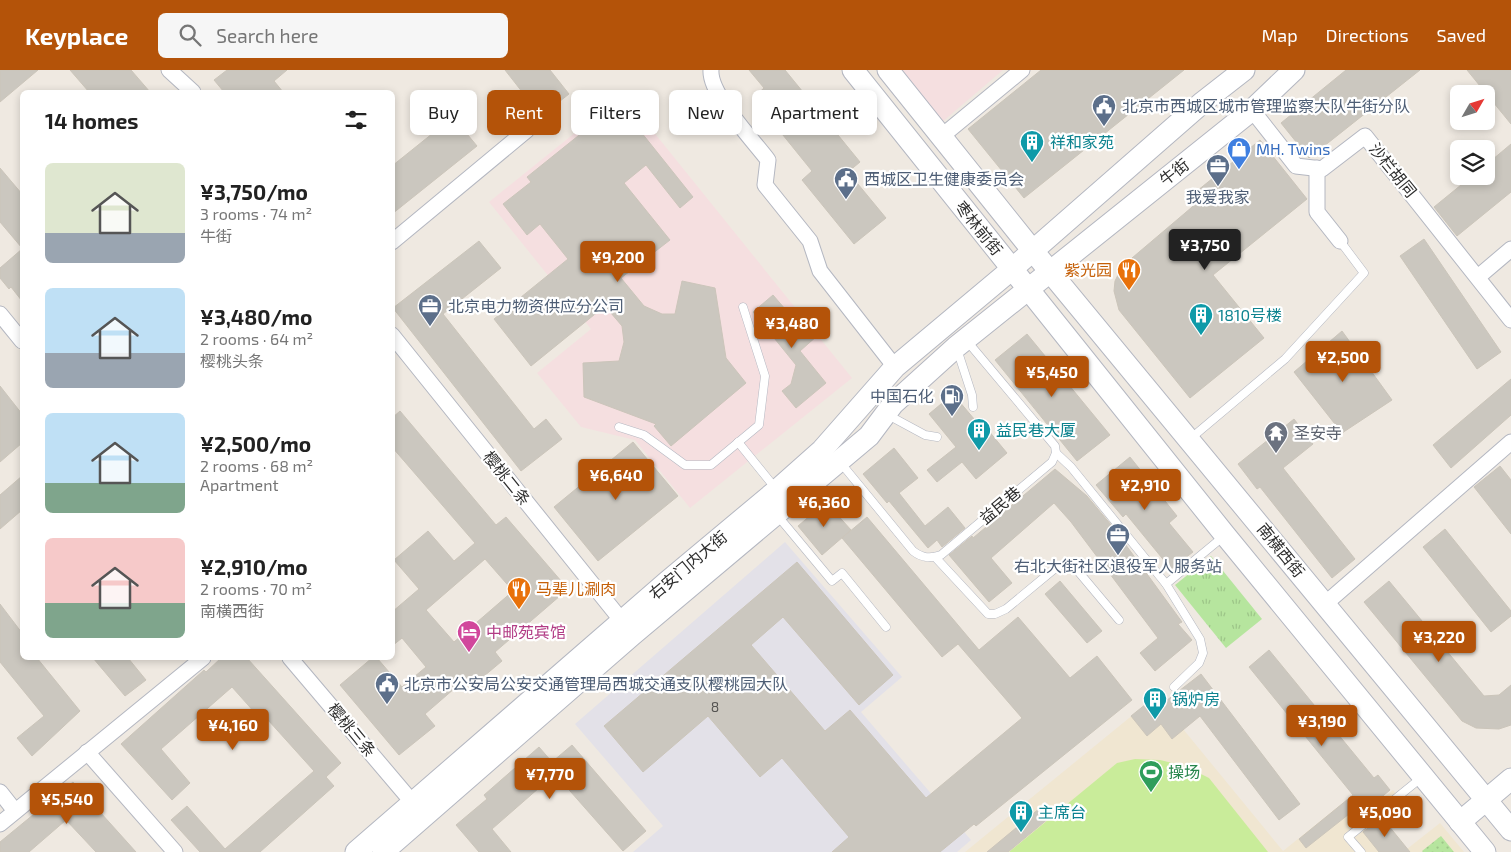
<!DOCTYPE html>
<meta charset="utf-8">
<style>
:root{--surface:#fff;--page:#f6f6f6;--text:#222;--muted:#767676;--accent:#b45309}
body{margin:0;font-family:"Exo 2","Noto Sans SC",sans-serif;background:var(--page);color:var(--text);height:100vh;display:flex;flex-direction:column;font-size:19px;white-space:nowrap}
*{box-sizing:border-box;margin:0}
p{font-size:16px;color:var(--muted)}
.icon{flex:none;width:28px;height:28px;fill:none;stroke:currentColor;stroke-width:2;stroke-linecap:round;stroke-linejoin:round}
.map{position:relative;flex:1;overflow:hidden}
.details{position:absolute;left:20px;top:20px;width:375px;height:570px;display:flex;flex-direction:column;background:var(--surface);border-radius:8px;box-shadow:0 2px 8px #0003}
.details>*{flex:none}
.top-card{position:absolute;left:410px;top:20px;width:475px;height:45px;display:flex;gap:10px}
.needle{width:32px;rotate:51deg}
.controls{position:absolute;left:1450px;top:15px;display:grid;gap:10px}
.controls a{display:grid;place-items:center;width:45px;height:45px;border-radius:8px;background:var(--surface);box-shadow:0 2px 8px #0003;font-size:25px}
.price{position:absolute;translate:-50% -42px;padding:0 11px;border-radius:5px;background:var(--accent);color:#fff;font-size:16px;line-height:32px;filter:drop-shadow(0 1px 2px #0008)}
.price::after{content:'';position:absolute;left:50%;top:30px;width:15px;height:11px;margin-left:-8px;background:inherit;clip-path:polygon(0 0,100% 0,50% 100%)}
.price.current{background:#222;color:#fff}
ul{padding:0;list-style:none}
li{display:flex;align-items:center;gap:15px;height:125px;padding:0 25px}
li span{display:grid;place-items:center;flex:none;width:140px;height:100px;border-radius:8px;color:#555}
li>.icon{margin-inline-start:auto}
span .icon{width:60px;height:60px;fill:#fffc;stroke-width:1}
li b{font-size:21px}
h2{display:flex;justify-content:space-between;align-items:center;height:60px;padding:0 25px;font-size:21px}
.chip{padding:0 18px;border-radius:8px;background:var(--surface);box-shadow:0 2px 8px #0003;font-size:18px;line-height:45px}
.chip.current{background:var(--accent);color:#fff}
header{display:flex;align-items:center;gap:30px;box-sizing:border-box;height:70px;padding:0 25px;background:var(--accent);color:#fff}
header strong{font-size:24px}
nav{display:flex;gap:28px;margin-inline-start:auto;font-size:18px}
.search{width:350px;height:45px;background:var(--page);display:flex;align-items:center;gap:12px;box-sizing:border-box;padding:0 18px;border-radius:8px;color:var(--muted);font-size:19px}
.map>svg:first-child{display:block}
</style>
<header>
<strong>Keyplace</strong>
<div class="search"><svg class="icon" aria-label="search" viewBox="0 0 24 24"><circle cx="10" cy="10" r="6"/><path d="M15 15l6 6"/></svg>Search here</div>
<nav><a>Map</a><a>Directions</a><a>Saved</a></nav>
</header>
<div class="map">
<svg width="1511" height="782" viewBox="0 0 1511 782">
<defs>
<pattern id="grass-dots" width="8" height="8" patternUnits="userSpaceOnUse" patternTransform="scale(1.25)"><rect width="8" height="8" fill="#b6e59e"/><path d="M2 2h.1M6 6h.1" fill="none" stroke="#9dc588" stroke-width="1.8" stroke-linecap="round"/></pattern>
<pattern id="park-tufts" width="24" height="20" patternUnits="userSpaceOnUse" patternTransform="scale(1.25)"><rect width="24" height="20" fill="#b6e59e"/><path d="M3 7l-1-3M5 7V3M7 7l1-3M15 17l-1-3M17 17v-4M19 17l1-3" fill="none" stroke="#9dc588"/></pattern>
</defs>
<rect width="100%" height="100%" fill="#efe9e1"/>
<path fill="#e3e1e8" d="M785 472 902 607 861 642 971 770 957 782H633L663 756 575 654Z"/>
<path fill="#f0e6d1" d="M1156 626 1283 781 1360 719 1373 736 1393 720 1404 734 1384 750 1407 779 1440 753 1464 782H965Z"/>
<g fill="#f5dfe0">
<path d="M888 0H1003L935 58Z"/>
<path d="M623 24 852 308 690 438 635 370 581 357 537 303 591 259 489 132Z"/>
</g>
<path fill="url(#grass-dots)" d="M1441 766 1454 782H1423L1422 781Z"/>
<path fill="url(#park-tufts)" d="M1211 486 1262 549 1226 578 1175 515Z"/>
<path fill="#c9ec9a" d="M1135 689 1160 690 1185 696 1209 708 1268 782H1009L1117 693Z"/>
<g fill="#cbc7bf" stroke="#cbc5ba" fill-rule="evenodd">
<path d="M0 0H38L0 32Z"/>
<path d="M70 0H131L150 22H89Z"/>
<path d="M227 0H287L274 11 283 22H224L214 10Z"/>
<path d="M505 0H550L569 24 541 46Z"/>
<path d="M749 0H785L860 92 848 102 886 148 854 174 802 110 812 101 753 28 764 18Z"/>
<path d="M1041 0H1184L1024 128 968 59Z"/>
<path d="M1346 0H1420L1309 88 1281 53Z"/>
<path d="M1467 0H1511V54Z"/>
<path d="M609 41 620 54 629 47 693 127 680 138 646 95 624 113 670 170 621 208 644 236 662 244H675L682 211 715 218 726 288 746 313 671 376 654 356 656 354 584 327 583 293 619 291 624 272 622 256 605 236 531 296 494 249 568 189 540 154 527 165 503 134 531 112 527 107Z"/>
<path d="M453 47 477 76 392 144V96Z"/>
<path d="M1260 70 1307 129 1213 205 1264 268 1190 328 1119 240 1114 221 1115 211 1121 199 1132 188 1198 132 1192 125Z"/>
<path d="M1511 74V122L1457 166 1434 137 1472 106H1486V95Z"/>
<path d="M0 98 22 124V178L0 152Z"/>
<path d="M1424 169 1501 282 1477 299 1400 186Z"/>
<path d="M479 171 501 198 443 244 534 359 546 349 562 369 521 401 393 238Z"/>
<path d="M22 179V231L11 217 9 219 0 208V198Z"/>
<path d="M773 225 798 254 803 250 817 266 800 281 826 313 796 338 782 321 791 314 796 295 753 242Z"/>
<path d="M1342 261 1392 330 1342 363 1294 302Z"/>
<path d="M1027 264 1110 365 1077 391 995 290Z"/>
<path d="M1511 309V345L1451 398 1433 375Z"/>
<path d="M0 316 22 344V373L0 392Z"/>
<path d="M953 324 980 356 983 354 1007 383 976 409 962 392 937 412 927 400 956 377 929 344Z"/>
<path d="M400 341 496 455 506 447 568 519 495 582 502 591 477 612 470 605 425 644 435 656 399 685 340 615 372 588H377L402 617 426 597 402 568 392 576V542L419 519 394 490 428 461 454 491 475 473 392 377V348ZM485 489 513 521 454 572 426 540Z"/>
<path d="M1294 349 1313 374 1283 398 1355 489 1332 508 1260 417 1257 419 1238 394Z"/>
<path d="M633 372 678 426 598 491 554 437Z"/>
<path d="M894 378 918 408 899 423 925 456 948 437 965 458 942 477 937 470 928 478 889 431 887 433 863 404Z"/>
<path d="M1130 387 1177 446 1169 453 1193 482 1171 499 1126 444 1123 447 1096 415Z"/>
<path d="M1500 396 1511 410V464L1474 417Z"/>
<path d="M1055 399 1087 426 1112 456 1182 552 1178 554 1192 570 1155 601 1140 583 1158 568 1071 452 1054 433 991 488 1012 513 989 532 949 485 972 466 973 468Z"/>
<path d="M22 406V440L0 459V425Z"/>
<path d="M826 432 851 460 822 485 798 456Z"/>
<path d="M867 447 979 580 1018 547 1070 608 1097 586 1132 630 976 756 974 754 940 782H832L849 767 782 688 760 707 708 646 643 702 604 656 797 492 893 605 859 635 783 547 751 575 825 661 850 640 926 728 1022 648 958 574 942 587 842 468Z"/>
<path d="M1445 459 1511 541V546L1491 562 1423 477Z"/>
<path d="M1060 511 1102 561 1087 573 1045 524Z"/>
<path d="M1389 511 1484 626 1499 625 1511 615V655L1499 659 1476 658 1462 651 1364 532Z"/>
<path d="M0 534 22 563V588H37L80 641 32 686 17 668 44 646 0 592Z"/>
<path d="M1269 580 1374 708 1378 705 1390 720 1372 735 1375 738 1356 753 1349 744 1306 778 1299 769 1353 725 1249 597Z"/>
<path d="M93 588H128L146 610 125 626Z"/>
<path d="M221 588H247L341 693 326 707 334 716 260 782H200L171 750 187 736 225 779 314 701 268 650 264 653 232 617 161 679 190 713 172 730 121 674 204 600 206 602Z"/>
<path d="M1201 604 1300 734 1279 750 1200 646 1172 669 1161 654 1147 666 1131 646 1156 626 1162 634Z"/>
<path d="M572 675 646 761 623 781 555 704 492 759 511 782H479L456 755 487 729 484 725 539 677 552 692Z"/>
<path d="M73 712 136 782H96L66 750 29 782H0V772Z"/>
<path d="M1046 733 1055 743 1008 782H987Z"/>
<path d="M1382 747 1384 750 1410 782H1379L1363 762Z"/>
</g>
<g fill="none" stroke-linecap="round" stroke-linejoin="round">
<g stroke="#b4b7c1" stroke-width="9">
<g id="lane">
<path d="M957 279 972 325 973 337"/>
<path d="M888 345 925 365 937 367"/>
<path d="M619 357 644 365 685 395H711L759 355 765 306 743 237"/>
<path d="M1190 369 1285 289 1364 203 1340 171"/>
<path d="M738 372 776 419"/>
<path d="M1056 383 1071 397 1166 514 1200 569 1203 583 1199 593 1174 617"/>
<path d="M840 392 913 481C922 488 930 489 941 485L1052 392 1056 383 1055 376 967 271"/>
<path d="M777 445 832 511 842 503 886 557"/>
<path d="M935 487 988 544H995L1006 539 1058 496C1066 494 1071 495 1077 500L1119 550"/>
<path d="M1166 514 1224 466"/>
<path d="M1361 782 1348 767 1421 708"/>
</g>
</g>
<g stroke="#b4b7c1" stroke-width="17">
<g id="street">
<path d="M169 0 193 22"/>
<path d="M711 0C709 24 753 70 768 90L765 115 810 171 820 201 895 297"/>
<path d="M1252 40 1296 96 1322 99 1365 66 1511 250"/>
<path d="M942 66 1022 0"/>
<path d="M1317 98V142L1340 171"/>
<path d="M392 172 527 60"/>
<path d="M1478 207 1511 179"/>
<path d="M0 244 22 271"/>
<path d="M392 265 622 551"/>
<path d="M1325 534 1511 372"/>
<path d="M290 588 413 733"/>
<path d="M87 682 175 782"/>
<path d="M0 722 15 741"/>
<path d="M0 754 203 588"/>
</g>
</g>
<g stroke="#b4b7c1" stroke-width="23">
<g id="secondary">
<path d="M853 0 1225 465 1485 782"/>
<path d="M888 0 1033 181 1511 760"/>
<path d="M1460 752 1511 709"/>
<path d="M356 782 667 512 777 420 822 380 895 297 1012 199 1203 32 1244 0"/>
<path d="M383 782 632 565 869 366 893 334 956 277 1252 40 1294 0"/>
</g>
</g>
<use href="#lane" stroke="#fff" stroke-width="8"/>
<use href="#street" stroke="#fff" stroke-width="15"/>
<use href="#secondary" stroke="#fff" stroke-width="21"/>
</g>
<defs>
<g id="civic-pin" transform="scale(1.25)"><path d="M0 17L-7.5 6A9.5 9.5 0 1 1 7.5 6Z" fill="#5c6f8a" stroke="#fff"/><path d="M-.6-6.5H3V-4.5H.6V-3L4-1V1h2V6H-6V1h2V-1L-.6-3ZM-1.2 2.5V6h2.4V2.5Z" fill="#fff"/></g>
<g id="building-pin" transform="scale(1.25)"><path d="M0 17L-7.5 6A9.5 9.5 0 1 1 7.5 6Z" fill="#0f9aa8" stroke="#fff"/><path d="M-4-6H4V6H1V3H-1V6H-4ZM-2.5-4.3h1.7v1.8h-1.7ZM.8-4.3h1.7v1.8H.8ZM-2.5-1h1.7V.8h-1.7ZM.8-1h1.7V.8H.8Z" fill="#fff"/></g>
<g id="shop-pin" transform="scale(1.25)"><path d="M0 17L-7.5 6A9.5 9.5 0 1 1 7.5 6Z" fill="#3f7fe0" stroke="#fff"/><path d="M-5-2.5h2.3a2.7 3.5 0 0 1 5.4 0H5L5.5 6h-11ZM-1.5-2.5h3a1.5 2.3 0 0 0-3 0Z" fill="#fff"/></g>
<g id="office-pin" transform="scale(1.25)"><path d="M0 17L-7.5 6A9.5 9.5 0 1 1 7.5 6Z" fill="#5c6f8a" stroke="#fff"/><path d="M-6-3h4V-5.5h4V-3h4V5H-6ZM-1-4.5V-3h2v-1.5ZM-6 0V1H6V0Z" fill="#fff"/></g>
<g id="restaurant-pin" transform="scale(1.25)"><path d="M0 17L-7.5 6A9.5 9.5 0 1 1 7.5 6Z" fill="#e8710a" stroke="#fff"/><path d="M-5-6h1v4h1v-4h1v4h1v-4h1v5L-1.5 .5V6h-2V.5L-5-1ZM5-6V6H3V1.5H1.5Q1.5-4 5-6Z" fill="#fff"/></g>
<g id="fuel-pin" transform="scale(1.25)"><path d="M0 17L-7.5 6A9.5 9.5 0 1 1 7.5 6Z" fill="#5c6f8a" stroke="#fff"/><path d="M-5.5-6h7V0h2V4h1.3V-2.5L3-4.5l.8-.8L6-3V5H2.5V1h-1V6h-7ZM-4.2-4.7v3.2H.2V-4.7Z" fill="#fff"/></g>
<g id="temple-pin" transform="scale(1.25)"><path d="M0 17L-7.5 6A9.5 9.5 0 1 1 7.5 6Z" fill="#6b7280" stroke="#fff"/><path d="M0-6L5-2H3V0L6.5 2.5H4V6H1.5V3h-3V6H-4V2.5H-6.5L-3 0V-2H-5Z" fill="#fff"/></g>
<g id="hotel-pin" transform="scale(1.25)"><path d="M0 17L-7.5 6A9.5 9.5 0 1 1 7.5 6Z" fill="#d1479c" stroke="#fff"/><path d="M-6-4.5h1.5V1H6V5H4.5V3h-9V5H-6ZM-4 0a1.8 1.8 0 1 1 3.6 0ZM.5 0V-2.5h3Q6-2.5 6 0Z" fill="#fff"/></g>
<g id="stadium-pin" transform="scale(1.25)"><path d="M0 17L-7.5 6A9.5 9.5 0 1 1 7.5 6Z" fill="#2e9e5b" stroke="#fff"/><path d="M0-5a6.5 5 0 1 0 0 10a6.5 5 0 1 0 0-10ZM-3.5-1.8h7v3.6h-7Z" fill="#fff"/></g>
</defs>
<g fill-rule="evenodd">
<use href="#civic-pin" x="1104" y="36"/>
<use href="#building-pin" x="1032" y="72"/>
<use href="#shop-pin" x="1239" y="79"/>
<use href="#office-pin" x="1218" y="96"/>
<use href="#civic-pin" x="846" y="109"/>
<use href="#restaurant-pin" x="1129" y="200"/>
<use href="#office-pin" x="430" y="236"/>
<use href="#building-pin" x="1201" y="245"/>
<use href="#fuel-pin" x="952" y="326"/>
<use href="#building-pin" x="979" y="360"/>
<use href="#temple-pin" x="1276" y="363"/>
<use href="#office-pin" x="1118" y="465"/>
<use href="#restaurant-pin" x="519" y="519"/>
<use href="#hotel-pin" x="469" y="562"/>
<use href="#civic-pin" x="387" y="614"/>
<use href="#building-pin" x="1155" y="629"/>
<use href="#stadium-pin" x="1151" y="702"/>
<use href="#building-pin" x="1021" y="742"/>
</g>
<g text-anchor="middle" stroke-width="4.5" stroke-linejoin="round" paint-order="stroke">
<g font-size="14" fill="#555452">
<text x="715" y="642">8</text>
</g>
<g font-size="16" fill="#4e5e75" stroke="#fff" text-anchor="start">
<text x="1122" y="42">北京市西城区城市管理监察大队牛街分队</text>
<text x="864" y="115">西城区卫生健康委员会</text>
<text x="1218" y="133" text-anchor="middle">我爱我家</text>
<text x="448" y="242">北京电力物资供应分公司</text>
<text x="934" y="332" text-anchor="end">中国石化</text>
<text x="1118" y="502" text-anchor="middle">右北大街社区退役军人服务站</text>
<text x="404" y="620">北京市公安局公安交通管理局西城交通支队樱桃园大队</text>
</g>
<g font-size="16" fill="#0d838f" stroke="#fff" text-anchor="start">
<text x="1050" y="78">祥和家苑</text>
<text x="1218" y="251">1810号楼</text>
<text x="996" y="366">益民巷大厦</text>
<text x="1172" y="635">锅炉房</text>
<text x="1038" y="748">主席台</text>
</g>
<g font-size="16" fill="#366cbe" stroke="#fff" text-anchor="start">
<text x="1256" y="85">MH. Twins</text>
</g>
<g font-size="16" fill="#2e2e2e" stroke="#fff">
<text transform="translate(1393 100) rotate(51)" y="6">沙栏胡同</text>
<text transform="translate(1174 102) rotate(-38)" y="6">牛街</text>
<text transform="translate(979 158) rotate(51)" y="6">枣林前街</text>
<text transform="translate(507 408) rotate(51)" y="6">樱桃二条</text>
<text transform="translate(1000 435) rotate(-40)" y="6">益民巷</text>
<text transform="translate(1281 480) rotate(51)" y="6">南横西街</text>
<text transform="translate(688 495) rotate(-40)" y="6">右安门内大街</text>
<text transform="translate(352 660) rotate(50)" y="6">樱桃三条</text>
</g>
<g font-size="16" fill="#c56008" stroke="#fff" text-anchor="end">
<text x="1112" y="206">紫光园</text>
<text x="536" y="525" text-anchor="start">马辈儿涮肉</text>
</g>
<g font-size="16" fill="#5b616d" stroke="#fff" text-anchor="start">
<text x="1294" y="369">圣安寺</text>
</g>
<g font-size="16" fill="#b23c85" stroke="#fff" text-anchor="start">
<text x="486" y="568">中邮苑宾馆</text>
</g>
<g font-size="16" fill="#27864d" stroke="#fff" text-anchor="start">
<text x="1168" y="708">操场</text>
</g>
</g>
</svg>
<div class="controls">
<a><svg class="needle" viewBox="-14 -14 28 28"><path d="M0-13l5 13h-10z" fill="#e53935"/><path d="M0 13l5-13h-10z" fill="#767676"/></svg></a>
<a><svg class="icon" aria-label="layers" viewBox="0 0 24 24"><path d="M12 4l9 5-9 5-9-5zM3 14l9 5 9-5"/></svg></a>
</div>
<b class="price current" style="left:1205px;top:201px">¥3,750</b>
<b class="price" style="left:618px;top:213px">¥9,200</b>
<b class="price" style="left:792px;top:279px">¥3,480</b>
<b class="price" style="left:1343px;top:313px">¥2,500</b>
<b class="price" style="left:1052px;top:328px">¥5,450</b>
<b class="price" style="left:616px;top:431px">¥6,640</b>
<b class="price" style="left:1145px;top:441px">¥2,910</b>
<b class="price" style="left:824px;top:458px">¥6,360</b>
<b class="price" style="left:1439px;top:593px">¥3,220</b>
<b class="price" style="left:1322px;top:677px">¥3,190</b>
<b class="price" style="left:233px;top:681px">¥4,160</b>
<b class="price" style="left:550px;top:730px">¥7,770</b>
<b class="price" style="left:67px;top:755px">¥5,540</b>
<b class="price" style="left:1385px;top:768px">¥5,090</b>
<div class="top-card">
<a class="chip">Buy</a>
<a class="chip current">Rent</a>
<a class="chip">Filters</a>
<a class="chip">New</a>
<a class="chip">Apartment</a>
</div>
<section class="details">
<h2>14 homes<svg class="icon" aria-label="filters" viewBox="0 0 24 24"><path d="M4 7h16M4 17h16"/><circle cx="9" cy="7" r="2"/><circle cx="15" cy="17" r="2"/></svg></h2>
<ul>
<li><span style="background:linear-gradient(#dfe7d0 70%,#9aa5b1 0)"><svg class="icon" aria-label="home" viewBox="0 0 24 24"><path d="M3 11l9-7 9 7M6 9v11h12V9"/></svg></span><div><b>¥3,750/mo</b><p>3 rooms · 74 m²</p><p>牛街</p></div></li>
<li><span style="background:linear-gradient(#bfe0f5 65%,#9aa5b1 0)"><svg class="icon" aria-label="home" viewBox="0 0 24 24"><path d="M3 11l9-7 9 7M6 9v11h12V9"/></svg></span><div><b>¥3,480/mo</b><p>2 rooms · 64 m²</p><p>樱桃头条</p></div></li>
<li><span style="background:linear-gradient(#bfe0f5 70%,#7fa58c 0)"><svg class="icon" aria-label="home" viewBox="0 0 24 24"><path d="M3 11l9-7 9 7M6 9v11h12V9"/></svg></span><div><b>¥2,500/mo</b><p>2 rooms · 68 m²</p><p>Apartment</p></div></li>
<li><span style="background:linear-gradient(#f6c9c9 65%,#7fa58c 0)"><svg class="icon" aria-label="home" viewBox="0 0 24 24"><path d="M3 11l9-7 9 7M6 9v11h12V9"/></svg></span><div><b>¥2,910/mo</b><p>2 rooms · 70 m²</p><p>南横西街</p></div></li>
</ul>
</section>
</div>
